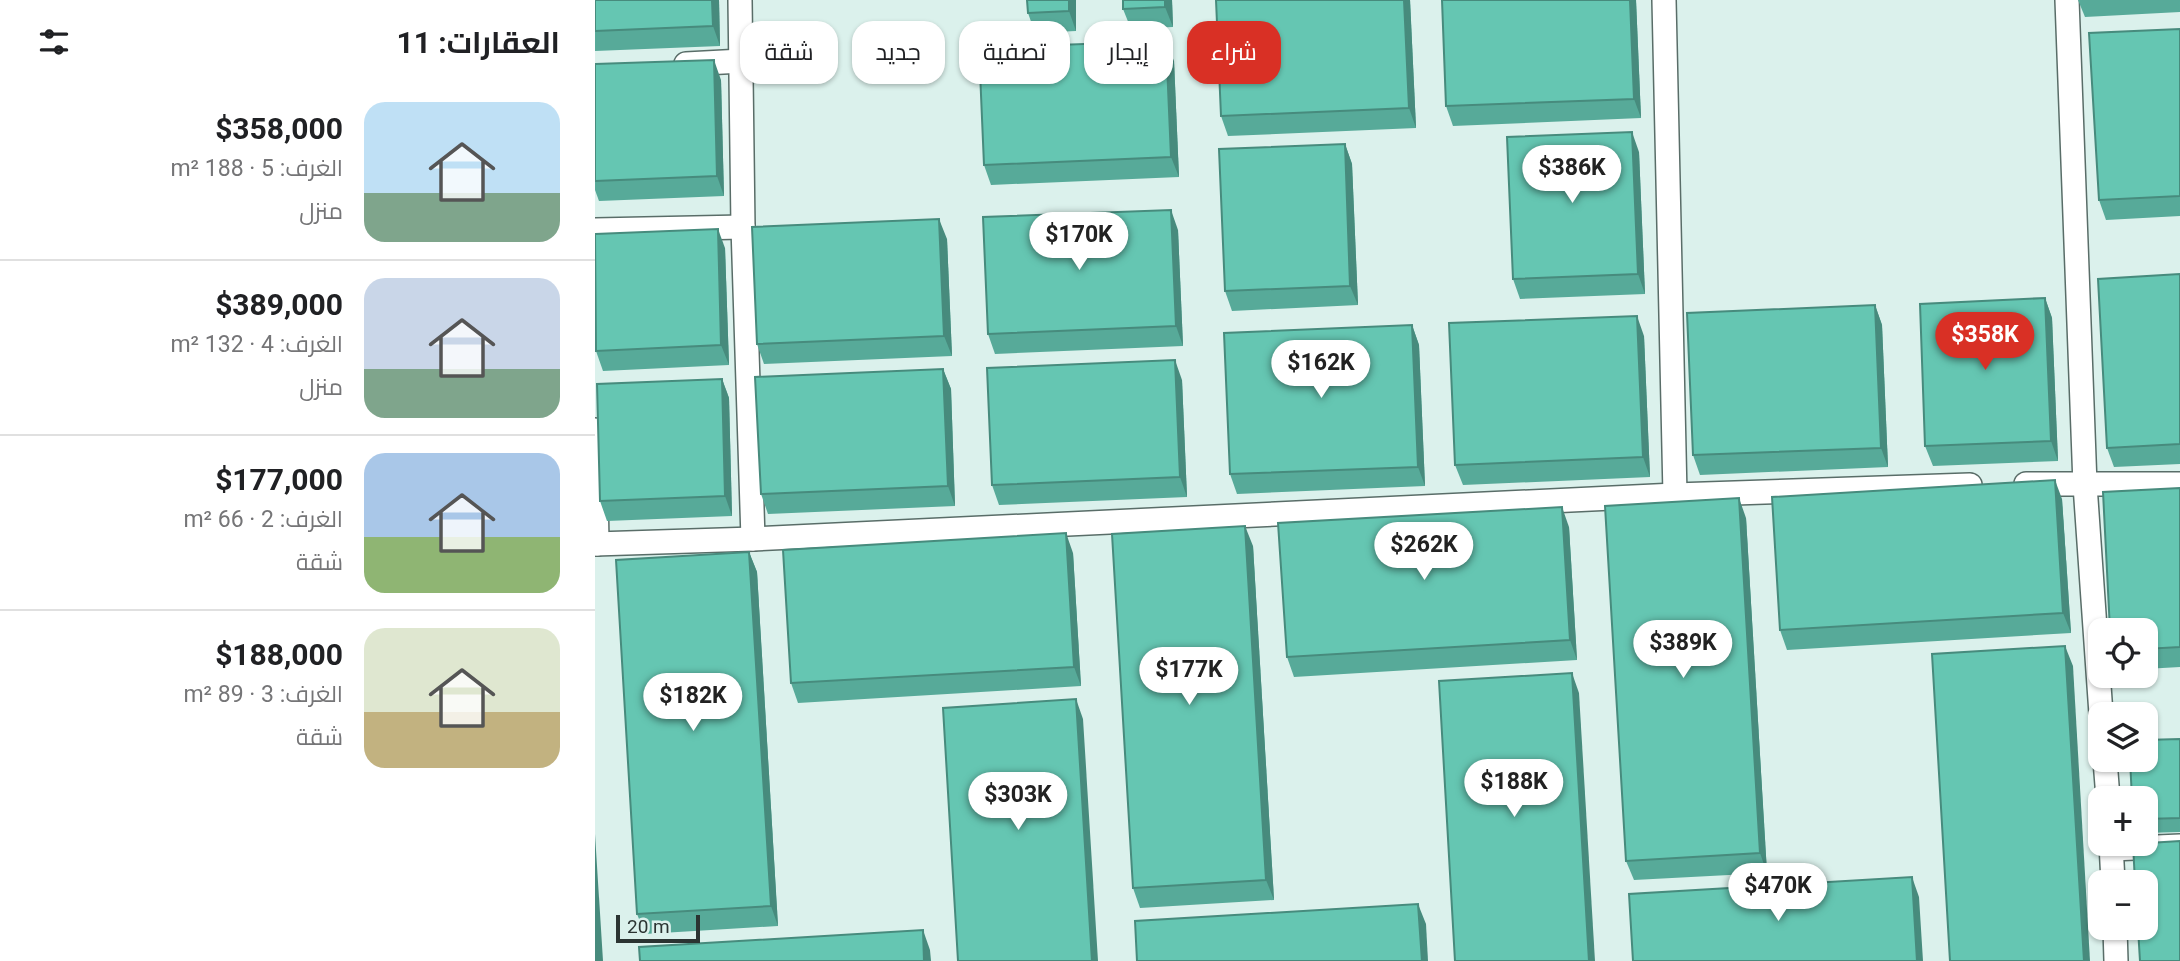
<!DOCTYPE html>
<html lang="ar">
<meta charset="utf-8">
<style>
:root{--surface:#fff;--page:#f6f6f6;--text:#202124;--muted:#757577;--line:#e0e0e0;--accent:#d93025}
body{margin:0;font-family:Roboto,Cairo,sans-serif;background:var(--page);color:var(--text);direction:rtl;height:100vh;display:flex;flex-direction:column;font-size:26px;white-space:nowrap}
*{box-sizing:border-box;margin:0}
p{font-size:23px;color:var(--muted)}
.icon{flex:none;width:38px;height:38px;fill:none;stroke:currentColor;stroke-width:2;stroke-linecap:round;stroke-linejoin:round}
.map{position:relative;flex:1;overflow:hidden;direction:ltr}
.side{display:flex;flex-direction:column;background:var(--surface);width:595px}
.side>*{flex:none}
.hud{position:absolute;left:21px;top:21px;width:665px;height:63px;direction:rtl;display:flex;gap:14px}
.buttons{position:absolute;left:1493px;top:618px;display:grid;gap:14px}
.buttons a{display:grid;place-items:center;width:70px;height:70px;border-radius:14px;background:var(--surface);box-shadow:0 2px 5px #0004;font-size:35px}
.scale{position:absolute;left:21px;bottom:18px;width:84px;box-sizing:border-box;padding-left:7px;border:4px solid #2b3432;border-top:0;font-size:19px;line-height:24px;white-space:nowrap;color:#2b3432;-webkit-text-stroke:5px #dbf1ec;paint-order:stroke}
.price{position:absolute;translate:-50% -60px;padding:0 16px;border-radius:24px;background:#fff;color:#222;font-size:23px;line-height:46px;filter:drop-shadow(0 2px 4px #0008)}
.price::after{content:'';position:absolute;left:50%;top:42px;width:21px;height:16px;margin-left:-10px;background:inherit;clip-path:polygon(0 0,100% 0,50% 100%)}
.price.selected{background:var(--accent);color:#fff}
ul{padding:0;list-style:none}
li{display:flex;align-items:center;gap:21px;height:175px;padding:0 35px}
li+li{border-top:2px solid var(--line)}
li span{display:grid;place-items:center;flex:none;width:196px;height:140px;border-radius:21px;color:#555}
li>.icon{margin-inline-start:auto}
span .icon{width:84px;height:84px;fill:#fffc;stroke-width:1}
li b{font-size:30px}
h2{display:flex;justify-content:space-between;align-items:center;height:84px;padding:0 35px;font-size:30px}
.pill{padding:0 24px;border-radius:21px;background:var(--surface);box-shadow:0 2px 5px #0004;font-size:24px;line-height:63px}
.pill.selected{background:var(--accent);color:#fff}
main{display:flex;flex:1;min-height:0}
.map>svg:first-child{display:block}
</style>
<main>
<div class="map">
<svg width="1585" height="961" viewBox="0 0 1585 961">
<rect width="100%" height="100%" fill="#dbf1ec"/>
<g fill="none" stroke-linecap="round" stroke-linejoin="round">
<g stroke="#596d68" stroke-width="26">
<g id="minor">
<path d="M145 0 148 227 158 539"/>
<path d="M1069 0 1080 495"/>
<path d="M1472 0 1490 485 1506 714"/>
<path d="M91 64 147 61"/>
<path d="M0 230 148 227"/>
<path d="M0 430 2 544"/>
<path d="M1431 484H1585"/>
<path d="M0 544 158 539 1080 495 1375 485"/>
<path d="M1510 760 1513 798"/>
<path d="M1516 844 1518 882"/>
<path d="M1517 849 1585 846"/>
<path d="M1520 928 1521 961"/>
</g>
</g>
<use href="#minor" stroke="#fff" stroke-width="23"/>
</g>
<g fill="#57aa99">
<path d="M0 0H124L125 46 0 51Z"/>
<path d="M481 0V31L440 33 433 13Z"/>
<path d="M528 0H577L578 27 536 29 528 9Z"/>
<path d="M815 0 821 128 633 136 626 116Z"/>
<path d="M847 0H1041L1046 118 858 126 851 106Z"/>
<path d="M1483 0H1585V12L1490 17Z"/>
<path d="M1585 29V216L1511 220 1504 200Z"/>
<path d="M579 61 584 177 396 185 389 165Z"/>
<path d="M0 64 126 80 129 196 4 201 0 190Z"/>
<path d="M750 144 757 164 763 305 637 311 630 291Z"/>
<path d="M1044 152 1050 294 925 299 918 279Z"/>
<path d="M583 230 588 346 400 354 393 334Z"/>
<path d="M352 239 357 356 169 364 162 344Z"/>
<path d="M130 248 134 365 8 371 1 351Z"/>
<path d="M1585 274V464L1519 467 1512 448Z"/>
<path d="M1450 298 1457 318 1463 461 1338 466 1330 446Z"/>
<path d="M1280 305 1287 325 1293 467 1105 475 1098 455Z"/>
<path d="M817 325 824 345 830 486 642 494 635 474Z"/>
<path d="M1049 336 1055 477 868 485 860 465Z"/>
<path d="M348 369 356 389 360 506 173 514 166 494Z"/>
<path d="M127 379 134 398 137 516 12 521 5 501Z"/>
<path d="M587 380 592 497 404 505 397 485Z"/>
<path d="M1585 488V667L1550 669V630Z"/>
<path d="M1467 499 1476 633 1192 650 1185 630Z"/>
<path d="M1151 518 1172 873 1039 880 1031 861Z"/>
<path d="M974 527 982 660 699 677 692 657Z"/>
<path d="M658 546 679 900 545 908 538 888Z"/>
<path d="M154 552 162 572 183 926 50 934 42 914Z"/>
<path d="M478 553 486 686 203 703 196 683Z"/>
<path d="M1585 739V832L1550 833V798Z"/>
</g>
<g fill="#478b7d">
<path d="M117 0H124L125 46 118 26Z"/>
<path d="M474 0H481V31L474 11Z"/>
<path d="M570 0H577L578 27 570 7Z"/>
<path d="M809 0H815L821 128 814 108Z"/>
<path d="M1035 0H1041L1046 118 1039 99Z"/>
<path d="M571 41 579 61 584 177 576 157Z"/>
<path d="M119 60 126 80 129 196 122 176Z"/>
<path d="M1037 132 1044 152 1050 294 1043 274Z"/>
<path d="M750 144 757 164 763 305 755 286Z"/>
<path d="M576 210 583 230 588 346 581 326Z"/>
<path d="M344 219 352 239 357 356 349 336Z"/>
<path d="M123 229 130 248 134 365 126 345Z"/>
<path d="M1450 298 1457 318 1463 461 1456 441Z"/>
<path d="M1280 305 1287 325 1293 467 1286 448Z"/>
<path d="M1042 316 1049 336 1055 477 1048 457Z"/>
<path d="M817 325 824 345 830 486 823 467Z"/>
<path d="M580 360 587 380 592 497 585 477Z"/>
<path d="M348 369 356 389 360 506 353 486Z"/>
<path d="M127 379 134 398 137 516 130 496Z"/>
<path d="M1460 480 1467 499 1476 633 1468 613Z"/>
<path d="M1144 498 1151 518 1172 873 1165 853Z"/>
<path d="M967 507 974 527 982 660 975 640Z"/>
<path d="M650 526 658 546 679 900 671 880Z"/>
<path d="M471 533 478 553 486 686 479 667Z"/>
<path d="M154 552 162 572 183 926 176 906Z"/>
<path d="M1470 646 1478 666 1495 961H1489Z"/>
<path d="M977 673 984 693 1000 961H994Z"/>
<path d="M481 699 488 719 503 961H497Z"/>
<path d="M0 834 8 961H2L0 934Z"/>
<path d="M1317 877 1324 897 1328 961H1322Z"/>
<path d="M823 904 831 924 833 961H827Z"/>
<path d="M328 930 335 950 336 961H329Z"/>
</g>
<g fill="#65c6b2" stroke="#478b7d" stroke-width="2">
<path d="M0 0H117L118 26 0 31Z"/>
<path d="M432 0H474V11L433 13Z"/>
<path d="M528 0H570V7L528 9Z"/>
<path d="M621 0H809L814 108 626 116Z"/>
<path d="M847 0H1035L1039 99 851 106Z"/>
<path d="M1585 29V196L1504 200 1494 33Z"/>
<path d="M571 41 576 157 389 165 384 48Z"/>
<path d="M119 60 122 176 0 181V64Z"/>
<path d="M1037 132 1043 274 918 279 912 137Z"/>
<path d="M750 144 755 286 630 291 624 149Z"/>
<path d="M576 210 581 326 393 334 388 217Z"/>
<path d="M344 219 349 336 162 344 157 227Z"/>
<path d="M123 229 126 345 1 351 0 234Z"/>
<path d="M1585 274V444L1512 448 1503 279Z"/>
<path d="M1450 298 1456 441 1330 446 1325 304Z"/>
<path d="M1280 305 1286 448 1098 455 1092 313Z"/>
<path d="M1042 316 1048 457 860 465 854 323Z"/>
<path d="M817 325 823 467 635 474 629 333Z"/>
<path d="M580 360 585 477 397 485 392 368Z"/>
<path d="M348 369 353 486 166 494 160 377Z"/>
<path d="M127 379 130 496 5 501 2 384Z"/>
<path d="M1460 480 1468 613 1185 630 1177 497Z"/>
<path d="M1585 488V647L1550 649V630H1515L1508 492Z"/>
<path d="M1144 498 1165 853 1031 861 1010 506Z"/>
<path d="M967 507 975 640 692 657 683 523Z"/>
<path d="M650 526 671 880 538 888 517 534Z"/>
<path d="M471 533 479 667 196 683 188 550Z"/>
<path d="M154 552 176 906 42 914 21 560Z"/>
<path d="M1470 646 1489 961H1355L1337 654Z"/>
<path d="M977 673 994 961H860L844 681Z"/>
<path d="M481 699 497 961H363L348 708Z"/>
<path d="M1585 739V818L1550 819V798H1537L1535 760H1550V740Z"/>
<path d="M1585 841V961H1545L1543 928H1550V882H1540L1538 844Z"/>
<path d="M1317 877 1322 961H1038L1034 894Z"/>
<path d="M823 904 827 961H542L540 921Z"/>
<path d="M328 930 329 961H45L44 947Z"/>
<path d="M0 934 2 961H0Z"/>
</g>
</svg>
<div class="buttons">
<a><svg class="icon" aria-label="locate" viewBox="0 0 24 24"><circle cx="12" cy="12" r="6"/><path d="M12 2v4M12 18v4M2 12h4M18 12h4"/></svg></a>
<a><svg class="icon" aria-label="layers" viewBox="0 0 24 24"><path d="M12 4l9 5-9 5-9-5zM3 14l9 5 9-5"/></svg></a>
<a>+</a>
<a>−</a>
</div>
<div class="scale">20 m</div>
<b class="price" style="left:977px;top:205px">$386K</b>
<b class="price" style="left:484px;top:272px">$170K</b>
<b class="price selected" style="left:1390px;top:372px">$358K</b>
<b class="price" style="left:726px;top:400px">$162K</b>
<b class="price" style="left:829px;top:582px">$262K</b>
<b class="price" style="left:1088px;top:680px">$389K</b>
<b class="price" style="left:594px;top:707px">$177K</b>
<b class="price" style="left:98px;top:733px">$182K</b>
<b class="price" style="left:919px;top:819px">$188K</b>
<b class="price" style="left:423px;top:832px">$303K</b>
<b class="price" style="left:1183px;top:923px">$470K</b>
<div class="hud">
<a class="pill selected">شراء</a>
<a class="pill">إيجار</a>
<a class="pill">تصفية</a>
<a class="pill">جديد</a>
<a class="pill">شقة</a>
</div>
</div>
<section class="side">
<h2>العقارات: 11<svg class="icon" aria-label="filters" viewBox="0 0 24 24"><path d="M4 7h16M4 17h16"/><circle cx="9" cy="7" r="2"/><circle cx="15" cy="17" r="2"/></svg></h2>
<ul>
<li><span style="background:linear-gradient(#bfe0f5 65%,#7fa58c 0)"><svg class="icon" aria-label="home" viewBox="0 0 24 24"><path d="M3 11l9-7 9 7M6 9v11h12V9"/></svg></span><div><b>$358,000</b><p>الغرف: 5 · 188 m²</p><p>منزل</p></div></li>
<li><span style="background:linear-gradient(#c9d6e8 65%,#7fa58c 0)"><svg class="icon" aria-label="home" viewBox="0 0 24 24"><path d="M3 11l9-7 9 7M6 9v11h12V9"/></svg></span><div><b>$389,000</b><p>الغرف: 4 · 132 m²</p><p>منزل</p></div></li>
<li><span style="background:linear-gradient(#a9c7e8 60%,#8fb573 0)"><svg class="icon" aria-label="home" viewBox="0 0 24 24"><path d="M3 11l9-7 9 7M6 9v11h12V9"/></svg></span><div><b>$177,000</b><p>الغرف: 2 · 66 m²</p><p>شقة</p></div></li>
<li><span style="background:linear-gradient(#dfe7d0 60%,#c2b280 0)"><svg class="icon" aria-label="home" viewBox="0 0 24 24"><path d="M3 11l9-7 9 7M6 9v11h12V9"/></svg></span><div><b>$188,000</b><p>الغرف: 3 · 89 m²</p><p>شقة</p></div></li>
</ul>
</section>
</main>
